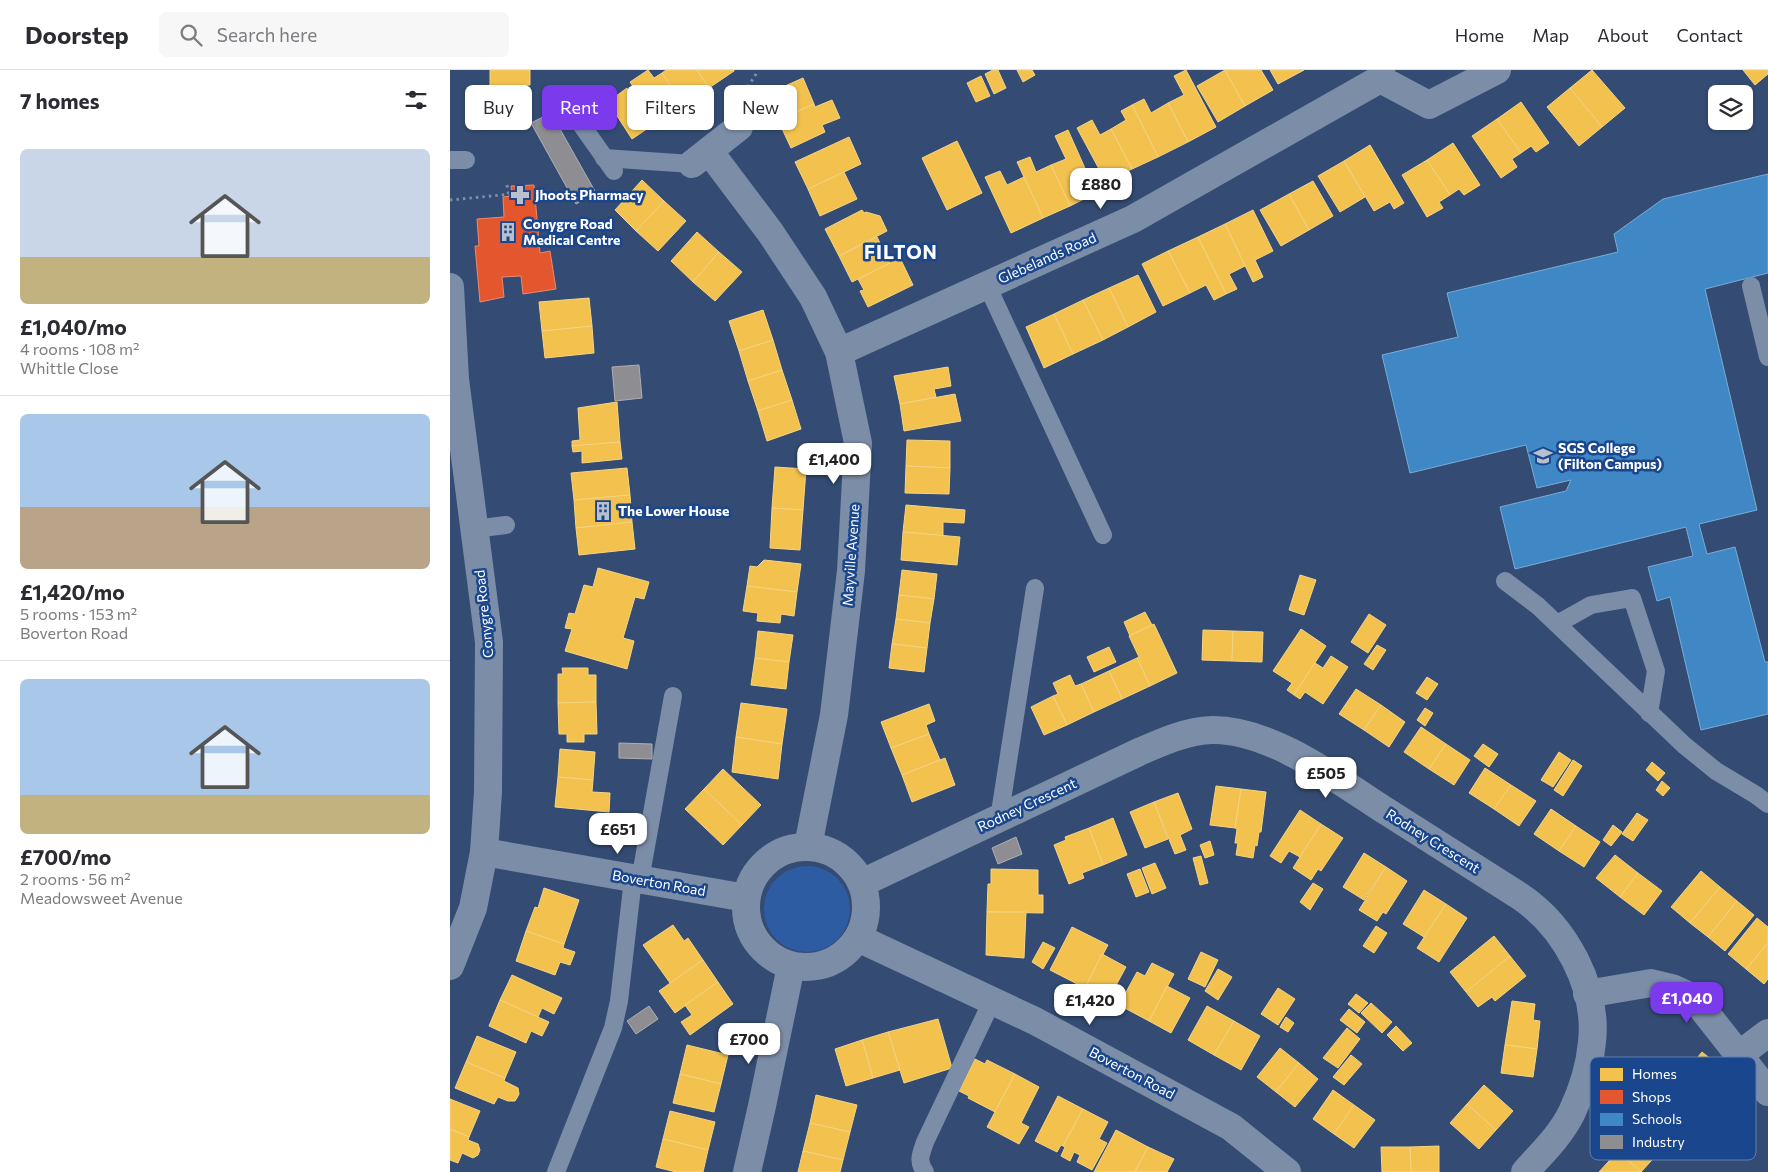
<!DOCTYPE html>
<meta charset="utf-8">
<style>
:root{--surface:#fff;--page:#f7f7f7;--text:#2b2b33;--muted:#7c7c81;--line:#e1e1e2;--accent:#7c3aed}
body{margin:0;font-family:Commissioner,sans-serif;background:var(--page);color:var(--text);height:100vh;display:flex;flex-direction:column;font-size:19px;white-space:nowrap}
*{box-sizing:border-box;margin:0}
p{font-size:16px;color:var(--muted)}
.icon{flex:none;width:28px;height:28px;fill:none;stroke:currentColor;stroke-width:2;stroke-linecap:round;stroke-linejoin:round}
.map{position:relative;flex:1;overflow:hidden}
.sheet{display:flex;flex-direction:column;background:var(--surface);width:450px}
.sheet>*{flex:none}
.guide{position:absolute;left:15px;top:15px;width:475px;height:45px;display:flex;gap:10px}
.tools{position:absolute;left:1258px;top:15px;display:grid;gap:10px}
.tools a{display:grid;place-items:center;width:45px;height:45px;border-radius:8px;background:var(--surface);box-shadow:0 1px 4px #0004;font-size:25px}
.price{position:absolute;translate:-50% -42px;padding:0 11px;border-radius:10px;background:#fff;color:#222;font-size:16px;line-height:32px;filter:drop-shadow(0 1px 2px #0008)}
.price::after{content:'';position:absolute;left:50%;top:30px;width:15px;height:11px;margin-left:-8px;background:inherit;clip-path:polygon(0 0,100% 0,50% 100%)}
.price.active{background:var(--accent);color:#fff}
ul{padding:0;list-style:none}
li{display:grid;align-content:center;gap:10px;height:265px;padding:0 20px}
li+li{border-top:1px solid var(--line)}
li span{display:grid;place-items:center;height:155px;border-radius:8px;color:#555}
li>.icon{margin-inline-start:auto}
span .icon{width:90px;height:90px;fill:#fffc;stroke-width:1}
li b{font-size:21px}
h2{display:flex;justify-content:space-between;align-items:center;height:60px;padding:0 20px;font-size:21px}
.tag{padding:0 18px;border-radius:8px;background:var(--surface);box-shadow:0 1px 4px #0004;font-size:18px;line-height:45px}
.tag.active{background:var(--accent);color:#fff}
header{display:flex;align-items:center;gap:30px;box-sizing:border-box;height:70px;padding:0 25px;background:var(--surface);border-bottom:1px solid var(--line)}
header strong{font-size:24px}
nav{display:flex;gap:28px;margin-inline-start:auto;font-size:18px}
.search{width:350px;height:45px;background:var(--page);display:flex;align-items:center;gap:12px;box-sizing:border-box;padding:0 18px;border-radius:8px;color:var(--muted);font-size:19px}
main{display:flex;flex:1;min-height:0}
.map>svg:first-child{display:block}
</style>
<header>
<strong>Doorstep</strong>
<div class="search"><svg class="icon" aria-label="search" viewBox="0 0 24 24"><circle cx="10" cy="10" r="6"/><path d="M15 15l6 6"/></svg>Search here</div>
<nav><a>Home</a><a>Map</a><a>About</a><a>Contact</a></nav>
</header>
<main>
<section class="sheet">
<h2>7 homes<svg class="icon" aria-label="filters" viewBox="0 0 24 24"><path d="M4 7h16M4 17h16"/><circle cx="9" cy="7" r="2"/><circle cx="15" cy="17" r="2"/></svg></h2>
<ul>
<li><span style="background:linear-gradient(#c9d6e8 70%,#c2b280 0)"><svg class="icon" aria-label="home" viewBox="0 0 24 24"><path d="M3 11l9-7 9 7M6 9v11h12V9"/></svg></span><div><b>£1,040/mo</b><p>4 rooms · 108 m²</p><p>Whittle Close</p></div></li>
<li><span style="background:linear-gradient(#a9c7e8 60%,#b9a48a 0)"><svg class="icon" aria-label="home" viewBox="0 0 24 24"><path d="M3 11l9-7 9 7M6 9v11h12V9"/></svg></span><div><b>£1,420/mo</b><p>5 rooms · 153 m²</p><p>Boverton Road</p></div></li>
<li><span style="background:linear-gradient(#a9c7e8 75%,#c2b280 0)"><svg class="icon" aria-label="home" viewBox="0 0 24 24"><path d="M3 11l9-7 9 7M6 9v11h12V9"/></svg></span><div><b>£700/mo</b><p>2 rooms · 56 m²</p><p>Meadowsweet Avenue</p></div></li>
</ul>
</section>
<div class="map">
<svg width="1318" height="1102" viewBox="0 0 1318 1102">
<rect width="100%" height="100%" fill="#344c73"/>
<circle fill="#2e5ca3" cx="357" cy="839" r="43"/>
<g fill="#f2c14e" stroke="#f6d483">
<path d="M40 0H80V15L40 17Z"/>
<path d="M198 0 204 8 212 3 234 35 207 52 180 12Z"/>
<path d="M216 0H247L259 18 234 35 212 3Z"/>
<path d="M247 0H284V1L259 18Z"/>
<path d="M543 0H548L556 18 544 24 535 4Z"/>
<path d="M567 0H582L585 5 573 12Z"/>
<path d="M736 0 766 57 738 72 718 33 734 25 724 6Z"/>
<path d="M775 0 795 36 768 52 747 16Z"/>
<path d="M775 0H811L823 20 795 36Z"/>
<path d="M820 0H854L828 14Z"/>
<path d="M1142 0 1175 38 1152 57 1120 18Z"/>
<path d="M1293 0H1318V4L1305 15Z"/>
<path d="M531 6 540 26 526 32 517 13Z"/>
<path d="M353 8 364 34 328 50 317 24Z"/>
<path d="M177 18 182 26 187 22 207 52 182 69 158 32Z"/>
<path d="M1120 18 1152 57 1129 76 1097 37Z"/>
<path d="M694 29 701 43 718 33 738 72 708 87 682 35Z"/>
<path d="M382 30 390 48 372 55 375 62 341 78 328 50 364 34 365 37Z"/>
<path d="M1071 32 1099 73 1086 82 1081 76 1071 83 1047 49Z"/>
<path d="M682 35 708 87 682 99 661 59 676 50 671 41Z"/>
<path d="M1047 49 1071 83 1062 89 1067 97 1051 108 1022 66Z"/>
<path d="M642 50 650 65 661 59 682 99 656 112 627 58Z"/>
<path d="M618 60 646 123 620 136 601 95 616 89 605 66Z"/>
<path d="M399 67 411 94 358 119 345 92Z"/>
<path d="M507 71 532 123 497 140 472 88Z"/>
<path d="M1003 73 1030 115 1014 125 1009 119 1000 125 977 90Z"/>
<path d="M920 75 954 133 944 139 940 132 924 141 894 91Z"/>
<path d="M580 87 586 102 601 95 620 136 593 148 567 92Z"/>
<path d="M977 90 1000 125 989 132 993 138 977 147 952 105Z"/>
<path d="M894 91 915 127 890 142 868 106Z"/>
<path d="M550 101 557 115 574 107 593 148 561 163 535 107Z"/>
<path d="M394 102 407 129 370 146 358 119Z"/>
<path d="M192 110 214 131 186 161 165 140Z"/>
<path d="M863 111 883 146 859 160 839 124Z"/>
<path d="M839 124 859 160 831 176 810 140Z"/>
<path d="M214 131 236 151 208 181 186 161Z"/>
<path d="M412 140 414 143 416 142 430 146 437 161 389 186 375 159Z"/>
<path d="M803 140 823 181 805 190 813 207 803 212 775 154Z"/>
<path d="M775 154 795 196 779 204 787 219 776 224 748 167Z"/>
<path d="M247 162 269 182 243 212 221 191Z"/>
<path d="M427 167 440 193 402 212 389 186Z"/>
<path d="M748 167 776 224 764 230 756 215 740 223 718 181Z"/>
<path d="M718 181 740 223 713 236 692 194Z"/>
<path d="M269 182 292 202 265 231 243 212Z"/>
<path d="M450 188 463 215 418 237 410 221 414 220 408 209Z"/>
<path d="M688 205 706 242 678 257 659 218Z"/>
<path d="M659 218 678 257 653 270 633 230Z"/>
<path d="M139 228 142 256 92 261 89 232Z"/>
<path d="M633 230 653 270 623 284 604 244Z"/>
<path d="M313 240 323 270 289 281 279 251Z"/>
<path d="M604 244 623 284 594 298 576 257Z"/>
<path d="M142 256 144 283 95 288 92 261Z"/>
<path d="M323 270 332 300 298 311 289 281Z"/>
<path d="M498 297 501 316 484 319 486 327 450 334 444 306Z"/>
<path d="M332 300 342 330 308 341 298 311Z"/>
<path d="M505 324 511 351 454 361 450 334Z"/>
<path d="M342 330 351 359 317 371 308 341Z"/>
<path d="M167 332 170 372 122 376V371L130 370 128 338Z"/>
<path d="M457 370 500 371V398L456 396Z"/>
<path d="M170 372 172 389 132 393V381L123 382 122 376Z"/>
<path d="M456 396 500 398 499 424 455 423Z"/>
<path d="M325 397 356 399 353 440 322 438Z"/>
<path d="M177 398 180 425 124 430 121 403Z"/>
<path d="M180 425 182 452 126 458 124 430Z"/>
<path d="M456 435 515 440 514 453 493 452V466L453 462Z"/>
<path d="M322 438 353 440 350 480 320 478Z"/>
<path d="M182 452 185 479 129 485 126 458Z"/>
<path d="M453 462 510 467 507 495 451 490Z"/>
<path d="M314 490 351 494 347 522 297 516 300 496 307 497Z"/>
<path d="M148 498 199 512 194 529 185 527 173 568 184 571 177 599 115 581 122 559 115 558 119 543 125 544 134 515 143 517Z"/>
<path d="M452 500 487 504 484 529 449 525Z"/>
<path d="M850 505 866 510 854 545 839 540Z"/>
<path d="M297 516 347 522 344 546 331 544 330 553 307 551 308 543 293 541Z"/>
<path d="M449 525 484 529 480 553 446 549Z"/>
<path d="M695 542 702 555 680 566 674 552Z"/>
<path d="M919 544 936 555 918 583 901 572Z"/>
<path d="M446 549 480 553 477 578 442 574Z"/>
<path d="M704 554 727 603 700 616 687 588 689 587 679 566Z"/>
<path d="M851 559 876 576 844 625 837 620 842 613 823 601Z"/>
<path d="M753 560 783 561 782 591 752 590Z"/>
<path d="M308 561 343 565 339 592 305 588Z"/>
<path d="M783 561 813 562 812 592 782 591Z"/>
<path d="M442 574 477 578 474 602 439 598Z"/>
<path d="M927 575 936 580 923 600 914 594Z"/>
<path d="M659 577 666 592 644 602 637 587Z"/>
<path d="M881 586 898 597 873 634 855 622 850 629 844 625 865 593 873 598Z"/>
<path d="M305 588 339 592 336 619 301 615Z"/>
<path d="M687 588 700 616 672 629 659 601Z"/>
<path d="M112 598H138V605H146V632L108 633V604H113Z"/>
<path d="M659 601 672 629 644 642 631 614Z"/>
<path d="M620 605 625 616 631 614 644 642 617 655 603 626 608 624 603 613Z"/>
<path d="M977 607 988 614 977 630 966 623Z"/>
<path d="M906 619 931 635 914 660 889 644Z"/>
<path d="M603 626 617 655 594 665 581 637Z"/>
<path d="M146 632 147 664H134V672H117V664H109L108 633Z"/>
<path d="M291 633 337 639 332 674 286 667Z"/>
<path d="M479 634 485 651 476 655 479 664 441 678 431 652Z"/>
<path d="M931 635 955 652 939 677 914 660Z"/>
<path d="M975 638 983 643 975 656 967 650Z"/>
<path d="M971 657 996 674 979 699 954 682Z"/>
<path d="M479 664 490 690 452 705 441 678Z"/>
<path d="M286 667 332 674 328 709 282 702Z"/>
<path d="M996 674 1020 690 1004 715 979 699Z"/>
<path d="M1033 674 1048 684 1039 697 1024 686Z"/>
<path d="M110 679 145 682 143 710 108 707Z"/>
<path d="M1109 682 1121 690 1103 717 1091 710Z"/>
<path d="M495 688 505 715 462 732 452 705Z"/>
<path d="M1123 690 1132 696 1113 726 1104 720Z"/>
<path d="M1202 692 1215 703 1208 711 1196 700Z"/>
<path d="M1035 698 1061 715 1044 739 1019 723Z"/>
<path d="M273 699 311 735 292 755 254 719Z"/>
<path d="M108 707 143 710 142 722 160 723 159 742 105 737Z"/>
<path d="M1212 711 1220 718 1213 726 1206 720Z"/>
<path d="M1061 715 1086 731 1069 756 1044 739Z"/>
<path d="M766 716 791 719 785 758 760 755Z"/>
<path d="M254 719 292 755 273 775 235 739Z"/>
<path d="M791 719 816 722 811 762H809L807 776 805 775 803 788 786 785 788 773H785L787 759 785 758Z"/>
<path d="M728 723 742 759 730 765 736 780 725 784 704 732Z"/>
<path d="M704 732 718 769 695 778 680 742Z"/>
<path d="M1101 739 1126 756 1109 781 1084 764Z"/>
<path d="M850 740 871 754 850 787 839 781 831 793 820 786Z"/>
<path d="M1187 743 1198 750 1183 771 1172 764Z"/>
<path d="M663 748 677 785 653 795 639 758Z"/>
<path d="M871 754 893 768 871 801 868 799 861 810 843 798Z"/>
<path d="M1163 755 1172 762 1161 776 1153 770Z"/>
<path d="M1126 756 1150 772 1134 797 1109 781Z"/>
<path d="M639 758 653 795 632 803 634 808 619 814 604 775 616 770 615 767Z"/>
<path d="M760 771 764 785 755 788 750 775Z"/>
<path d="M914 783 936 797 914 830 893 817Z"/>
<path d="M1165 785 1188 803 1170 827 1146 808Z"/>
<path d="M751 786 758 813 750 815 743 788Z"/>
<path d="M705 793 716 818 702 824 692 798Z"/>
<path d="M936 797 957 811 936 844 933 842 927 851 909 840Z"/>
<path d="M541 799 588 800V825H593V843L537 842 538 814H541Z"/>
<path d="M690 799 699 822 686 827 677 804Z"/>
<path d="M1251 801 1270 817 1240 853 1221 837Z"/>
<path d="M1188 803 1212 821 1194 845 1170 827Z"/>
<path d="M863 813 873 819 860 840 850 832Z"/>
<path d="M1270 817 1287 831 1258 867 1240 853Z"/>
<path d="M94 818 129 830 114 874 76 861 85 837 88 838Z"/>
<path d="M974 820 996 834 974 867 953 854Z"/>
<path d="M1287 831 1304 845 1275 881 1258 867Z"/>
<path d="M996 834 1017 848 989 892 967 878Z"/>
<path d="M537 842H576L574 888 536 885Z"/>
<path d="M1307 848 1318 857V873L1296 899 1278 884Z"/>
<path d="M223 855 234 871 238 868 253 890 220 913 193 875Z"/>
<path d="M926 856 937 863 924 883 913 876Z"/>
<path d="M622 857 658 875 635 918 600 900Z"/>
<path d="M76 861 114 874 113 878 125 882 120 895 110 892 105 905 66 891Z"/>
<path d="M1044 866 1060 886 1016 922 1000 902Z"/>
<path d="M593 872 605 878 593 899 582 892Z"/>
<path d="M1318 873V909L1314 914 1296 899Z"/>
<path d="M751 882 768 890 755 917 738 909Z"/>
<path d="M652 884 676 897 658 930 635 918Z"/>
<path d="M1060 886 1076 906 1045 931 1042 927 1028 937 1016 922Z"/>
<path d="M253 890 268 912 225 943 209 921Z"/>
<path d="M702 893 724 904 699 951 669 935 687 902 695 906Z"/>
<path d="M768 899 782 907 768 930 755 921Z"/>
<path d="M62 905 112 928 104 944 92 938 88 947 50 930Z"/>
<path d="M268 912 283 934 240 965 231 952 242 945 235 935Z"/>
<path d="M717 916 740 928 721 963 699 951Z"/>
<path d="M828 918 845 929 828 955 811 944Z"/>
<path d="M906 924 918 933 909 943 898 934Z"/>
<path d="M50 930 99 952 92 966 81 961 76 973 39 956Z"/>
<path d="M1062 931 1085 934 1083 950 1090 951 1087 979 1055 975Z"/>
<path d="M921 933 942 952 932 963 911 943Z"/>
<path d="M757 936 784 951 764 985 738 970Z"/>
<path d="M899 939 915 952 907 963 890 950Z"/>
<path d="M836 947 844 953 838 962 830 957Z"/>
<path d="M488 949 502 998 454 1013 438 962Z"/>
<path d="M784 951 810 966 791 1000 764 985Z"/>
<path d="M946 956 962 973 953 981 937 965Z"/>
<path d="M897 958 910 969 888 998 873 988Z"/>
<path d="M438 962 450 1000 423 1008 412 970Z"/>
<path d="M27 966 66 982 55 1008 16 992Z"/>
<path d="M412 970 423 1008 396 1016 385 979Z"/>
<path d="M237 975 278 985 271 1014 230 1004Z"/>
<path d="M1055 975 1087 979 1083 1007 1051 1003Z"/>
<path d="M830 978 849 993 826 1022 807 1007Z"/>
<path d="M1252 982 1288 1011 1270 1033 1235 1003Z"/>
<path d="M901 985 912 994 894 1015 883 1007Z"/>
<path d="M525 989 535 994 537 990 565 1004 545 1042 518 1028 519 1026 509 1021Z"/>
<path d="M16 992 55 1008 54 1011 68 1018 69 1024 67 1028 65 1031H58L48 1027 44 1034 5 1018Z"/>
<path d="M849 993 868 1009 845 1037 826 1022Z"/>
<path d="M230 1004 271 1014 264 1042 223 1033Z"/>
<path d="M565 1004 589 1017 571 1053 579 1057 569 1074 537 1057Z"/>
<path d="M1034 1015 1063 1041 1046 1060 1017 1034Z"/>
<path d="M883 1020 904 1035 884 1064 863 1049Z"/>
<path d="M366 1025 407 1035 400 1062 360 1053Z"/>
<path d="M608 1026 633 1039 613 1076 611 1075 607 1082 585 1071Z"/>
<path d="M0 1029 30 1041 19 1067 0 1059Z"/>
<path d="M1017 1034 1046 1060 1029 1079 1000 1053Z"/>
<path d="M904 1035 925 1050 904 1078 884 1064Z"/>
<path d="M633 1039 658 1052 649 1069 657 1073 642 1100 627 1092 630 1085 624 1082 620 1091 611 1086 615 1077 613 1076Z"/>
<path d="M220 1041 265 1052 258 1080 213 1069Z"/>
<path d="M360 1053 400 1062 393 1090 353 1081Z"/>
<path d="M1188 1058 1212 1079 1191 1102 1168 1081Z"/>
<path d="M0 1059 19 1067 18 1070 28 1074 30 1080 28 1085 23 1088 12 1083 8 1093 0 1090Z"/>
<path d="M666 1060 698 1077 685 1102H644Z"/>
<path d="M213 1069 258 1080 253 1102H226L206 1097Z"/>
<path d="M989 1076V1102H961L960 1077Z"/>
<path d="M698 1077 724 1089 717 1102H685Z"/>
<path d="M931 1077H960L961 1102H932Z"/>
<path d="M353 1081 393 1090 390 1102H348Z"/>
<path d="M1168 1081 1191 1102H1149Z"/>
</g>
<path fill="#e4572e" stroke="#ec896d" d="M84 115 90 183 100 181 106 219 73 224 71 206 52 207 54 227 30 232 25 176H29L27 149 54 147 53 127 62 126 61 116Z"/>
<path fill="#3f88c5" stroke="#79acd6" d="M1318 104V203L1255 219 1307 440 1249 454 1257 484 1285 477 1315 592H1318V644L1251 660 1220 527 1207 531 1198 497 1243 486 1236 457 1065 499 1050 437 1116 421 1121 410 1087 418 1076 375 960 403 932 285 1008 267 997 223 1168 182 1164 164 1213 129Z"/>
<g fill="#8d8d92" stroke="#afafb3">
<path d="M101 43 146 123 126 134 81 53Z"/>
<path d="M189 295 192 328 165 331 162 297Z"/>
<path d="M169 673 202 674V689L169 688Z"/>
<path d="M566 767 572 784 548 794 542 778Z"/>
<path d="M199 936 208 949 186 964 177 951Z"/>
</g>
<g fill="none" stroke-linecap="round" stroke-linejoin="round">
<g stroke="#7b8da7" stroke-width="3" stroke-dasharray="2.5 4" stroke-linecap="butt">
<path d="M291 28 306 4 307 0"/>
<path d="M57 115 59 127"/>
<path d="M0 130 62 124"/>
</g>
<g stroke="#7b8da7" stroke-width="18">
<path d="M116 33 164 101"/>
<path d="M154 88 242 94"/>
<path d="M0 90H16"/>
<path d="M537 215 653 465"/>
<path d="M1301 216 1318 287"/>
<path d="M24 459 56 455"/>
<path d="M1055 511 1088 536 1234 675 1266 701 1306 725 1318 734"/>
<path d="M1107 554 1141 535 1182 528 1206 601 1199 643"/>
<path d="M549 749 585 518"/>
<path d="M190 810 223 626"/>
<path d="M106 1102 163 958 169 931 183 809"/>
<path d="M475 1102C467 1091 471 1084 475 1072L542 931"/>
</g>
<g stroke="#7b8da7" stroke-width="28">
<path d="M930 9 979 35 1047 0"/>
<path d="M259 81 320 162 363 227 389 282 408 373 401 501 384 645 358 776"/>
<path d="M242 94 289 57"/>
<path d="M0 217 5 309 39 572 38 722 34 782 23 838 0 896"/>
<path d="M389 282 683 149 930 9 931 0"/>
<circle cx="356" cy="837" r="60"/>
<path d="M34 782 296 828"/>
<path d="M412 813 689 682C712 672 736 661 762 660 822 659 890 712 939 743 983 771 1027 799 1071 827 1115 857 1148 917 1142 972 1140 995 1132 1021 1122 1042 1111 1065 1092 1083 1075 1102"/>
<path d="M408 868 585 951 781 1057 837 1102"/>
<path d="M1137 924 1201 913 1222 918 1244 928 1318 1022"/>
<path d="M1289 985 1318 963"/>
<path d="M297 1102 312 1036 341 896"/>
</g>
</g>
<defs>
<g id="pharmacy-bare" transform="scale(1.5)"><path d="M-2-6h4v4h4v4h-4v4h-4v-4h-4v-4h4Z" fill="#b8c0ce" stroke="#1a468d" stroke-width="2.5" paint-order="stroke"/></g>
<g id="building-bare" transform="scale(1.5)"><path d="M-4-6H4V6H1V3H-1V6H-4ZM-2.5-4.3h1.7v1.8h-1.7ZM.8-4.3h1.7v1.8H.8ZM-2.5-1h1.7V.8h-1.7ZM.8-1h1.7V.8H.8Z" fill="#b8c0ce" stroke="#1a468d" stroke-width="2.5" paint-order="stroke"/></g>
<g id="university-bare" transform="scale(1.5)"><path d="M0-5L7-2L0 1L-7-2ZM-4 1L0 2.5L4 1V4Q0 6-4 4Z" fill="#b8c0ce" stroke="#1a468d" stroke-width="2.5" paint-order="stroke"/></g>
</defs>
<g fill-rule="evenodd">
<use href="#pharmacy-bare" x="70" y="125"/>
<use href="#building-bare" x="58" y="162"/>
<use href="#university-bare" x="1093" y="386"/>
<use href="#building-bare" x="153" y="441"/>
</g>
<g text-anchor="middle" stroke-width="5" stroke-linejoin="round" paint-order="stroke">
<g font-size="14" font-weight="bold" fill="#fff" stroke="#1a468d" text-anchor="start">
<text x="85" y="130">Jhoots Pharmacy</text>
<text x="73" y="159">Conygre Road<tspan x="73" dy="16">Medical Centre</tspan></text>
<text x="1108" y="383">SGS College<tspan x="1108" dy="16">(Filton Campus)</tspan></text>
<text x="168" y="446">The Lower House</text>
</g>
<g font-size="14" fill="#fff" stroke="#1a468d">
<text transform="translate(597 188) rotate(-24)" y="5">Glebelands Road</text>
<text transform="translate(401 485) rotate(-86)" y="5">Mayville Avenue</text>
<text transform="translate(34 544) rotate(-96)" y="5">Conygre Road</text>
<text transform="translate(577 735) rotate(-25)" y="5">Rodney Crescent</text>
<text transform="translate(983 771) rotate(32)" y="5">Rodney Crescent</text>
<text transform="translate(209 813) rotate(10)" y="5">Boverton Road</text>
<text transform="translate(682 1003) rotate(28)" y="5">Boverton Road</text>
</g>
<g font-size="19" font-weight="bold" letter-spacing="1" fill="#fff" stroke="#1a468d">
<text x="451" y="189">FILTON</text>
</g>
</g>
<rect x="1140" y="987" width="166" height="103" rx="8" fill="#1a468d" stroke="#5f7eaf" stroke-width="1"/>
<rect x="1150" y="998" width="23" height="13" fill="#f2c14e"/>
<rect x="1150" y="1020" width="23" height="14" fill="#e4572e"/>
<rect x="1150" y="1043" width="23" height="13" fill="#3f88c5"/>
<rect x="1150" y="1065" width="23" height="14" fill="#8d8d92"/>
<g font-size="14" fill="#fff">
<text x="1182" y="1009">Homes</text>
<text x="1182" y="1032">Shops</text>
<text x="1182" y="1054">Schools</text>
<text x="1182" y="1077">Industry</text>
</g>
</svg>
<div class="tools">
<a><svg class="icon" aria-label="layers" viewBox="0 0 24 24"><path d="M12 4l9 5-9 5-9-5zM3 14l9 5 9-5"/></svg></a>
</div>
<b class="price" style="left:651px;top:140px">£880</b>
<b class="price" style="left:384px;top:415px">£1,400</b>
<b class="price" style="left:876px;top:729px">£505</b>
<b class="price" style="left:168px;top:785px">£651</b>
<b class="price active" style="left:1237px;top:954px">£1,040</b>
<b class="price" style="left:640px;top:956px">£1,420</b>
<b class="price" style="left:299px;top:995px">£700</b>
<div class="guide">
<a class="tag">Buy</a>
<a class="tag active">Rent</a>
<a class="tag">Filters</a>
<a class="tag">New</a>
</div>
</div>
</main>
